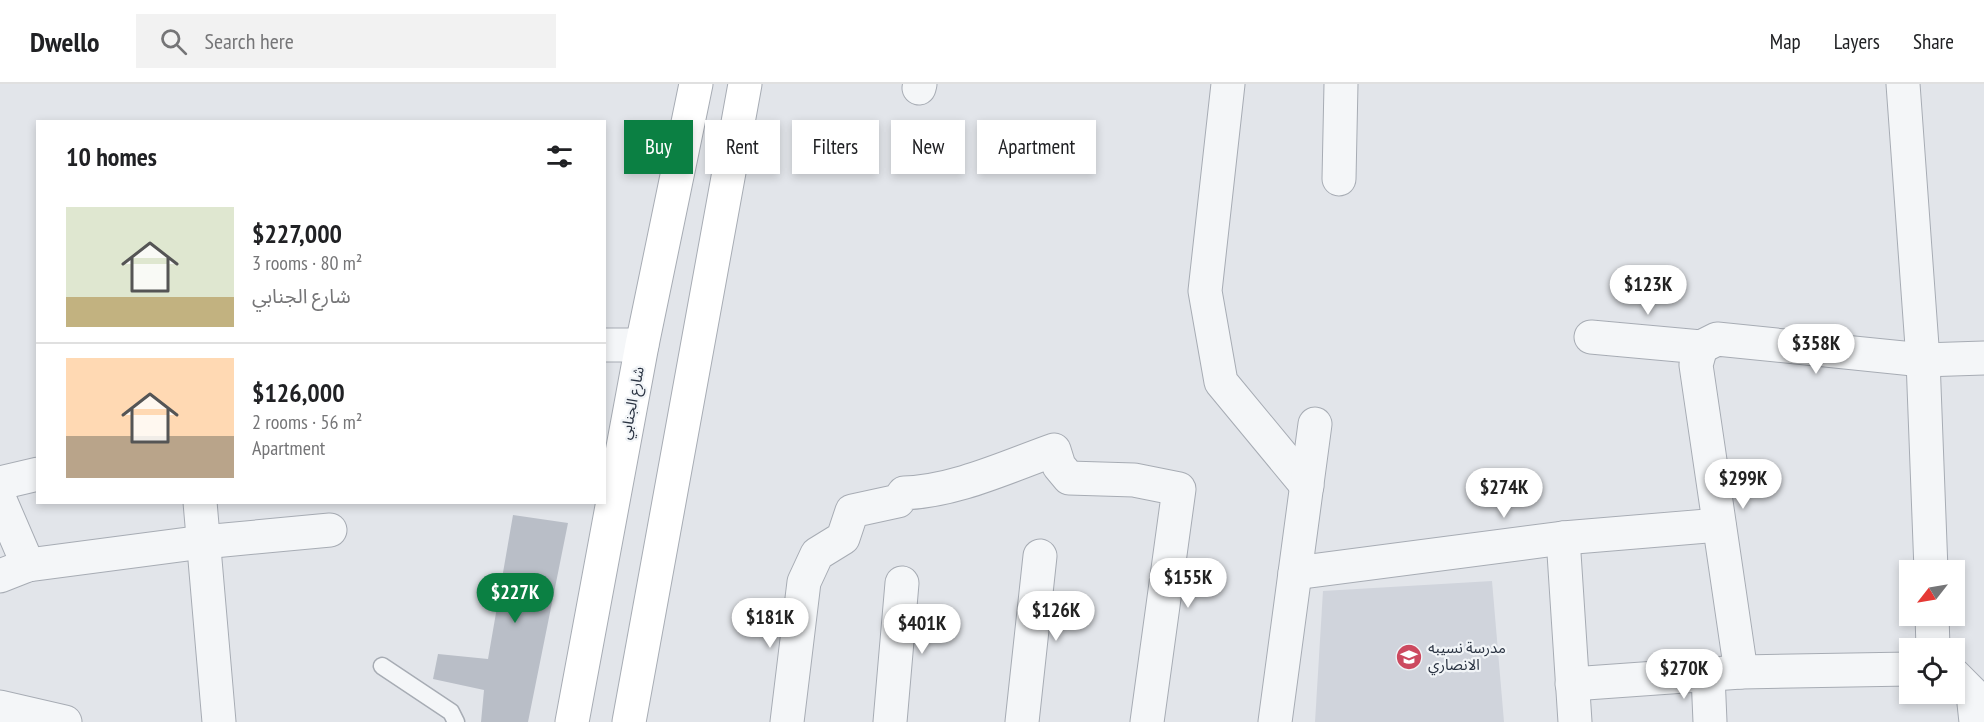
<!DOCTYPE html>
<meta charset="utf-8">
<style>
:root{--surface:#fff;--page:#f2f2f2;--text:#202124;--muted:#757577;--line:#e0e0e0;--accent:#0b8043}
body{margin:0;font-family:"PT Sans Narrow","Noto Sans Arabic",sans-serif;background:var(--page);color:var(--text);height:100vh;display:flex;flex-direction:column;font-size:22px;white-space:nowrap}
*{box-sizing:border-box;margin:0}
p{font-size:20px;color:var(--muted)}
.icon{flex:none;width:33px;height:33px;fill:none;stroke:currentColor;stroke-width:2;stroke-linecap:round;stroke-linejoin:round}
.map{position:relative;flex:1;overflow:hidden}
.drawer{position:absolute;left:36px;top:36px;width:570px;height:384px;display:flex;flex-direction:column;background:var(--surface);border-radius:0px;box-shadow:0 3px 9px #0003}
.drawer>*{flex:none}
.top-card{position:absolute;left:624px;top:36px;width:570px;height:54px;display:flex;gap:12px}
.needle{width:39px;rotate:239deg}
.tools{position:absolute;left:1899px;top:476px;display:grid;gap:12px}
.tools a{display:grid;place-items:center;width:66px;height:66px;border-radius:0px;background:var(--surface);box-shadow:0 3px 9px #0003;font-size:30px}
.price{position:absolute;translate:-50% -51px;padding:0 14px;border-radius:21px;background:#fff;color:#222;font-size:20px;line-height:39px;filter:drop-shadow(0 2px 3px #0008)}
.price::after{content:'';position:absolute;left:50%;top:36px;width:18px;height:14px;margin-left:-9px;background:inherit;clip-path:polygon(0 0,100% 0,50% 100%)}
.price.on{background:var(--accent);color:#fff}
ul{padding:0;list-style:none}
li{display:flex;align-items:center;gap:18px;height:150px;padding:0 30px}
li+li{border-top:2px solid var(--line)}
li span{display:grid;place-items:center;flex:none;width:168px;height:120px;border-radius:0px;color:#555}
li>.icon{margin-inline-start:auto}
span .icon{width:72px;height:72px;fill:#fffc;stroke-width:1}
li b{font-size:26px}
h2{display:flex;justify-content:space-between;align-items:center;height:72px;padding:0 30px;font-size:26px}
.tag{padding:0 21px;border-radius:0px;background:var(--surface);box-shadow:0 3px 9px #0003;font-size:21px;line-height:54px}
.tag.on{background:var(--accent);color:#fff}
header{display:flex;align-items:center;gap:36px;box-sizing:border-box;height:84px;padding:0 30px;background:var(--surface);border-bottom:2px solid var(--line)}
header strong{font-size:28px}
nav{display:flex;gap:33px;margin-inline-start:auto;font-size:21px}
.search{width:420px;height:54px;background:var(--page);display:flex;align-items:center;gap:15px;box-sizing:border-box;padding:0 21px;border-radius:0px;color:var(--muted);font-size:22px}
.map>svg:first-child{display:block}
</style>
<header>
<strong>Dwello</strong>
<div class="search"><svg class="icon" aria-label="search" viewBox="0 0 24 24"><circle cx="10" cy="10" r="6"/><path d="M15 15l6 6"/></svg>Search here</div>
<nav><a>Map</a><a>Layers</a><a>Share</a></nav>
</header>
<div class="map">
<svg width="1984" height="638" viewBox="0 0 1984 638">
<rect width="100%" height="100%" fill="#e2e5ea"/>
<path fill="#d0d4dc" d="M1492 497 1504 638H1315L1323 507Z"/>
<path fill="#b9bec7" d="M513 431 568 439 528 638H481L484 606 433 595 438 570 488 575Z"/>
<g fill="none" stroke-linecap="round" stroke-linejoin="round">
<g stroke="#a7acb4" stroke-width="19">
<path id="lane" d="M382 582 451 628 456 638"/>
</g>
<g stroke="#a7acb4" stroke-width="35">
<g id="street">
<path d="M1228 0 1205 207 1221 298 1307 402"/>
<path d="M1903 0 1923 276 1931 486"/>
<path d="M919 4 920 0"/>
<path d="M1339 95 1341 0"/>
<path d="M1591 253 1701 263 1717 255 1923 276 1984 274"/>
<path d="M604 261H642"/>
<path d="M1701 263 1696 281 1741 588"/>
<path d="M0 399 38 390"/>
<path d="M0 416 28 481"/>
<path d="M200 418 219 638"/>
<path d="M1563 454 1575 638"/>
<path d="M1295 489 1563 454 1719 441"/>
<path d="M0 492 28 481 203 458 330 446"/>
<path d="M1932 531 1933 564"/>
<path d="M1708 591 1710 638"/>
<path d="M1954 591 1973 610 1976 638"/>
<path d="M1572 600 1741 588 1910 585"/>
<path d="M0 623 65 638"/>
<path d="M787 638 804 498 817 470 843 454 852 427 898 417 904 409C956 407 1006 383 1054 366L1059 382 1069 394 1134 396 1179 405 1147 638"/>
<path d="M890 638 902 499"/>
<path d="M1022 638 1040 472"/>
<path d="M1275 638 1315 340"/>
</g>
</g>
<g stroke="#a7acb4" stroke-width="35">
<g id="secondary">
<path d="M572 638 642 261 696 0"/>
<path d="M629 638 745 0"/>
</g>
</g>
<use href="#lane" stroke="#f4f6f8" stroke-width="16"/>
<use href="#street" stroke="#f4f6f8" stroke-width="33"/>
<use href="#secondary" stroke="#fff" stroke-width="33"/>
</g>
<defs>
<g id="school-disc" transform="scale(1.35)"><circle r="9.5" fill="#cc495f" stroke="#f1f4f7"/><path d="M0-5L7-2L0 1L-7-2ZM-4 1L0 2.5L4 1V4Q0 6-4 4Z" fill="#fff"/></g>
</defs>
<g fill-rule="evenodd">
<use href="#school-disc" x="1409" y="573"/>
</g>
<g text-anchor="middle" stroke-width="4.5" stroke-linejoin="round" paint-order="stroke">
<g font-size="15" fill="#2a3342" stroke="#f1f4f7">
<text transform="translate(632 319) rotate(-79)" y="5">شارع الجنابي</text>
</g>
<g font-size="15" fill="#2a3342" stroke="#f1f4f7" text-anchor="start">
<text x="1428" y="569">مدرسة نسيبه<tspan x="1428" dy="17">الانصاري</tspan></text>
</g>
</g>
</svg>
<div class="tools">
<a><svg class="needle" viewBox="-14 -14 28 28"><path d="M0-13l5 13h-10z" fill="#e53935"/><path d="M0 13l5-13h-10z" fill="#757577"/></svg></a>
<a><svg class="icon" aria-label="locate" viewBox="0 0 24 24"><circle cx="12" cy="12" r="6"/><path d="M12 2v4M12 18v4M2 12h4M18 12h4"/></svg></a>
</div>
<b class="price" style="left:1648px;top:232px">$123K</b>
<b class="price" style="left:1816px;top:291px">$358K</b>
<b class="price" style="left:1743px;top:426px">$299K</b>
<b class="price" style="left:1504px;top:435px">$274K</b>
<b class="price" style="left:1188px;top:525px">$155K</b>
<b class="price on" style="left:515px;top:540px">$227K</b>
<b class="price" style="left:1056px;top:558px">$126K</b>
<b class="price" style="left:770px;top:565px">$181K</b>
<b class="price" style="left:922px;top:571px">$401K</b>
<b class="price" style="left:1684px;top:616px">$270K</b>
<div class="top-card">
<a class="tag on">Buy</a>
<a class="tag">Rent</a>
<a class="tag">Filters</a>
<a class="tag">New</a>
<a class="tag">Apartment</a>
</div>
<section class="drawer">
<h2>10 homes<svg class="icon" aria-label="filters" viewBox="0 0 24 24"><path d="M4 7h16M4 17h16"/><circle cx="9" cy="7" r="2"/><circle cx="15" cy="17" r="2"/></svg></h2>
<ul>
<li><span style="background:linear-gradient(#dfe7d0 75%,#c2b280 0)"><svg class="icon" aria-label="home" viewBox="0 0 24 24"><path d="M3 11l9-7 9 7M6 9v11h12V9"/></svg></span><div><b>$227,000</b><p>3 rooms · 80 m²</p><p>شارع الجنابي</p></div></li>
<li><span style="background:linear-gradient(#ffd9b3 65%,#b9a48a 0)"><svg class="icon" aria-label="home" viewBox="0 0 24 24"><path d="M3 11l9-7 9 7M6 9v11h12V9"/></svg></span><div><b>$126,000</b><p>2 rooms · 56 m²</p><p>Apartment</p></div></li>
</ul>
</section>
</div>
